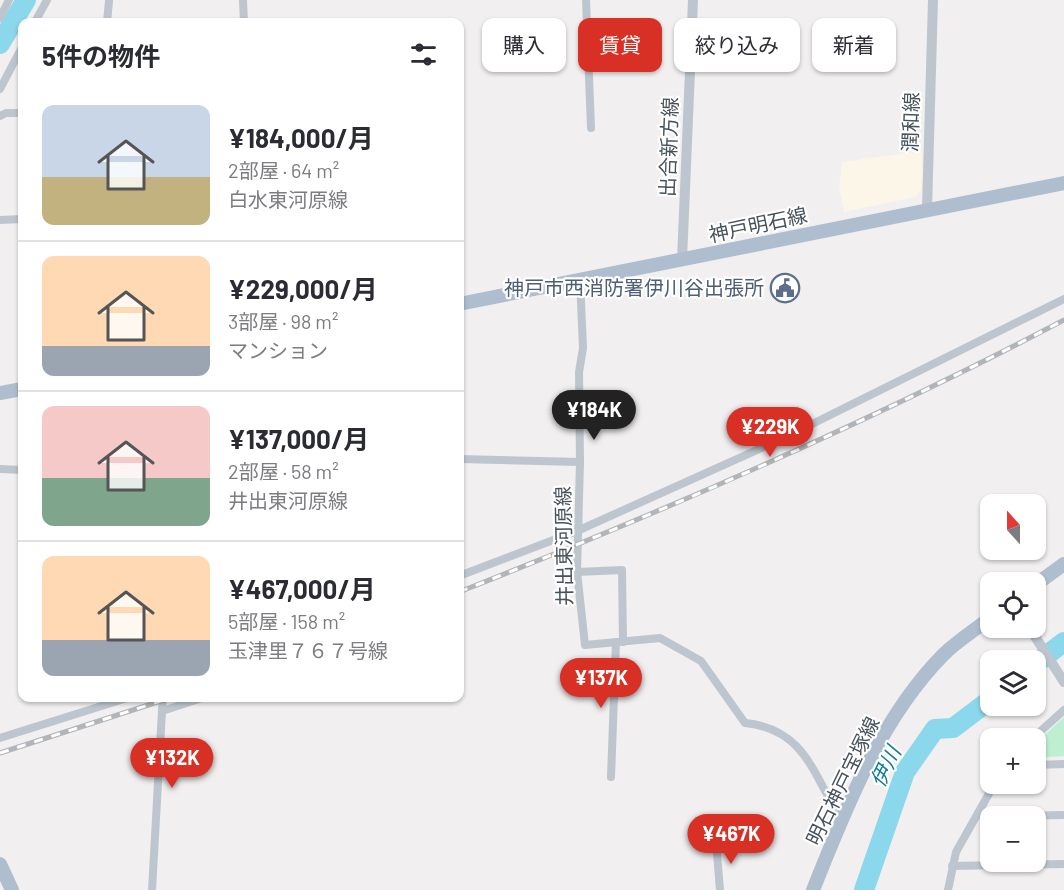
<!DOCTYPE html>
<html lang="ja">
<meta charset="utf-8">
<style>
:root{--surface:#fff;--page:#f7f7f7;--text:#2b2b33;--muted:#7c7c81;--line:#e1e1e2;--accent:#d93025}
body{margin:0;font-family:Barlow,"Noto Sans JP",sans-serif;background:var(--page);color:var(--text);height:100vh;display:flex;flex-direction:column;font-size:22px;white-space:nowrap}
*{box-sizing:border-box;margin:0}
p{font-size:20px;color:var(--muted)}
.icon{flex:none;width:33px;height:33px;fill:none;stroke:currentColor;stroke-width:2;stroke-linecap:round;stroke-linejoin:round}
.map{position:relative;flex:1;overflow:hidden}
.details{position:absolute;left:18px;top:18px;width:446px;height:684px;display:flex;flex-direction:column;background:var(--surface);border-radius:12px;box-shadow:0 2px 4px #0004}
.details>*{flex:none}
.hud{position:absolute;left:482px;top:18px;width:492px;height:54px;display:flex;gap:12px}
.needle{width:39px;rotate:339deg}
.fabs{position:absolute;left:980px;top:494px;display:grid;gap:12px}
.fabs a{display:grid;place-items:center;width:66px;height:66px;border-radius:12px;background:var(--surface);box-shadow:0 2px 4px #0004;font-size:30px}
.price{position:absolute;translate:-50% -51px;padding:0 14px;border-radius:21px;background:var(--accent);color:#fff;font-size:20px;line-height:39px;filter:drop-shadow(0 2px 3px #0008)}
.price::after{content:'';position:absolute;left:50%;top:36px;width:18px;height:14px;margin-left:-9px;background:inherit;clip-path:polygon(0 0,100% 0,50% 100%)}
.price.active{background:#222;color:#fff}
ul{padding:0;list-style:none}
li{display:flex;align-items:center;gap:18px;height:150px;padding:0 24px}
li+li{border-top:2px solid var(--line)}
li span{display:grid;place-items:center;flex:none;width:168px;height:120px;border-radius:12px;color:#555}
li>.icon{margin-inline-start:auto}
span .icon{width:72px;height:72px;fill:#fffc;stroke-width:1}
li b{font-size:26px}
h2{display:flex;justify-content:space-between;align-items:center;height:72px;padding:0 24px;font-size:26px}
.pill{padding:0 21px;border-radius:12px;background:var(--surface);box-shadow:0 2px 4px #0004;font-size:21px;line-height:54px}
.pill.active{background:var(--accent);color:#fff}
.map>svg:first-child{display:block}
</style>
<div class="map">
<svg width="1064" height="890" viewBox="0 0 1064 890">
<rect width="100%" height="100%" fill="#f1efef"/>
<path fill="#fcf6e8" d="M922 151 921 191 915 197 844 212 839 187 842 162Z"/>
<path fill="#bdefd0" d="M1064 717V756L1035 758V744Z"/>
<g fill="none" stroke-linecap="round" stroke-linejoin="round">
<g stroke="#8bd7eb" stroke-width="20">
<path d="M0 44 26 0"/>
<path d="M1035 664 1064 642"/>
<path d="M864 890 905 772 935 729 953 728 990 700"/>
</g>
<g stroke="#bdc6ce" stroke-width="8">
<path d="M243 0 244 22"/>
<path d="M586 0 591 128"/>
<path d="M0 18 9 0"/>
<path d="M35 22 47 0"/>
<path d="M107 22 109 1"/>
<path d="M0 89 22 47"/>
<path d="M0 116 6 113H22"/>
<path d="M0 220 22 219"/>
<path d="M22 225V269"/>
<path d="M459 459 580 462 579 372 583 348 580 279"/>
<path d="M580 462 577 572 585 645 660 638 701 661 745 723C805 729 813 774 841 820"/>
<path d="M0 469 22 470"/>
<path d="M577 572 622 570 623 642"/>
<path d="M459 576 577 531 788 436 1064 299"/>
<path d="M162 711 163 698"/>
<path d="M0 738 127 698"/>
<path d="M1033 738 1064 710"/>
<path d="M1035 765 1064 764"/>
<path d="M611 777 616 642"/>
<path d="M978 813 990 816"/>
<path d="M1003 816 1064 815"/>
<path d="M716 842 720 890"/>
<path d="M952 866 1064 864"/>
<path d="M152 890 162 711 202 698"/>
<path d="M948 890 956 852 995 783"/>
</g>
<g stroke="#bdc6ce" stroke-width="10">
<path d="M927 209 933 0"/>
<path d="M682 260 693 0"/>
<path d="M1029 627 1064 682"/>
</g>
<g stroke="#afbece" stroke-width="14">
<path d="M459 304 1064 183"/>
<path d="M0 393 22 389"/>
<path d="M1035 585 1064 564"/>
<path d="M0 864 12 890"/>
<path d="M813 890C846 808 880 719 943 655 957 641 975 630 990 618"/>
</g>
<g stroke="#b1b4b9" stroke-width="5">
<g id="rail">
<path d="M459 592C665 511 868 423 1064 320"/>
<path d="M0 753 170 698"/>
</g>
</g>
<use href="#rail" stroke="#fff" stroke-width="3" stroke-dasharray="9" stroke-linecap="butt"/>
</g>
<defs>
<g id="civic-ring" transform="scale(1.5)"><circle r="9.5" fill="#fff" stroke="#5c6f8a" stroke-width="1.5"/><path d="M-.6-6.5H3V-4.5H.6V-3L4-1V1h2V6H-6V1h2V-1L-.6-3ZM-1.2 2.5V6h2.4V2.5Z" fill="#5c6f8a"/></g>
</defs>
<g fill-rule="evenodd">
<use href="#civic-ring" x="785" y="288"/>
</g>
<g text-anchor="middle" stroke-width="4.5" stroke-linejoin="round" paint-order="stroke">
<g font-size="20" fill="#47525c" stroke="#fff">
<text transform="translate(911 122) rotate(-88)" y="7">潤和線</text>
<text transform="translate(669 147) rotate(-88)" y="7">出合新方線</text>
<text transform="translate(758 225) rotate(-12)" y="7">神戸明石線</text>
<text transform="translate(564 546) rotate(-91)" y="7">井出東河原線</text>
<text transform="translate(843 781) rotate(-64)" y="7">明石神戸宝塚線</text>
</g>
<g font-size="20" fill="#4e5e75" stroke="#fff" text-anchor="end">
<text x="764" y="295">神戸市西消防署伊川谷出張所</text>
</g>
<g font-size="21" font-style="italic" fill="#0d7c9a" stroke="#fff">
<text transform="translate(886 767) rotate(-64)" y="7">伊川</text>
</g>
</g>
</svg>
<div class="fabs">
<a><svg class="needle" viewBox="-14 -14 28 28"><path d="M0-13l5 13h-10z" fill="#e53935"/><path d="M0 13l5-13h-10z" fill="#7c7c81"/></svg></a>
<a><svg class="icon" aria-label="locate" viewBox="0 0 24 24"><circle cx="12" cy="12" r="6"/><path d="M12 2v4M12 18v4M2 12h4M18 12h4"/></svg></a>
<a><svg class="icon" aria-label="layers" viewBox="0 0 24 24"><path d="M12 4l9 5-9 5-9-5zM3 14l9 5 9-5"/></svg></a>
<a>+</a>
<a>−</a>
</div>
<b class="price active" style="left:594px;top:441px">¥184K</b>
<b class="price" style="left:770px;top:458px">¥229K</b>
<b class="price" style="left:601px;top:709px">¥137K</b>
<b class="price" style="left:172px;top:789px">¥132K</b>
<b class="price" style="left:731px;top:865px">¥467K</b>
<div class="hud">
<a class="pill">購入</a>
<a class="pill active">賃貸</a>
<a class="pill">絞り込み</a>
<a class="pill">新着</a>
</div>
<section class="details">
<h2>5件の物件<svg class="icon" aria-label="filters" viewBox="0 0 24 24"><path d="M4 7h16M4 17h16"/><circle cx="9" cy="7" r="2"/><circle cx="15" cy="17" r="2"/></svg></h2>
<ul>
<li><span style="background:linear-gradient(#c9d6e8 60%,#c2b280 0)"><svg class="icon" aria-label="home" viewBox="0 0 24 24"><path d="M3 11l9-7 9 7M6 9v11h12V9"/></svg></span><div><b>¥184,000/月</b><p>2部屋 · 64 m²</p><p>白水東河原線</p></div></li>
<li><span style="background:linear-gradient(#ffd9b3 75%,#9aa5b1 0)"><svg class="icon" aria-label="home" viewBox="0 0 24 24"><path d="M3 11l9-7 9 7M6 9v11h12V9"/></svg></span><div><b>¥229,000/月</b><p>3部屋 · 98 m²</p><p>マンション</p></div></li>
<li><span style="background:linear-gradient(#f6c9c9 60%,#7fa58c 0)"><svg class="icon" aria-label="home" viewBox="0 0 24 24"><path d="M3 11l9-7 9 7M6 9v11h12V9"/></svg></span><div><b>¥137,000/月</b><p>2部屋 · 58 m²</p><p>井出東河原線</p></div></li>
<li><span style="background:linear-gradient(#ffd9b3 70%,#9aa5b1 0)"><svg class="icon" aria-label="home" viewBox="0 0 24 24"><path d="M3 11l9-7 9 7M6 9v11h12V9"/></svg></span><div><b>¥467,000/月</b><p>5部屋 · 158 m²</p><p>玉津里７６７号線</p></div></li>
</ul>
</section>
</div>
